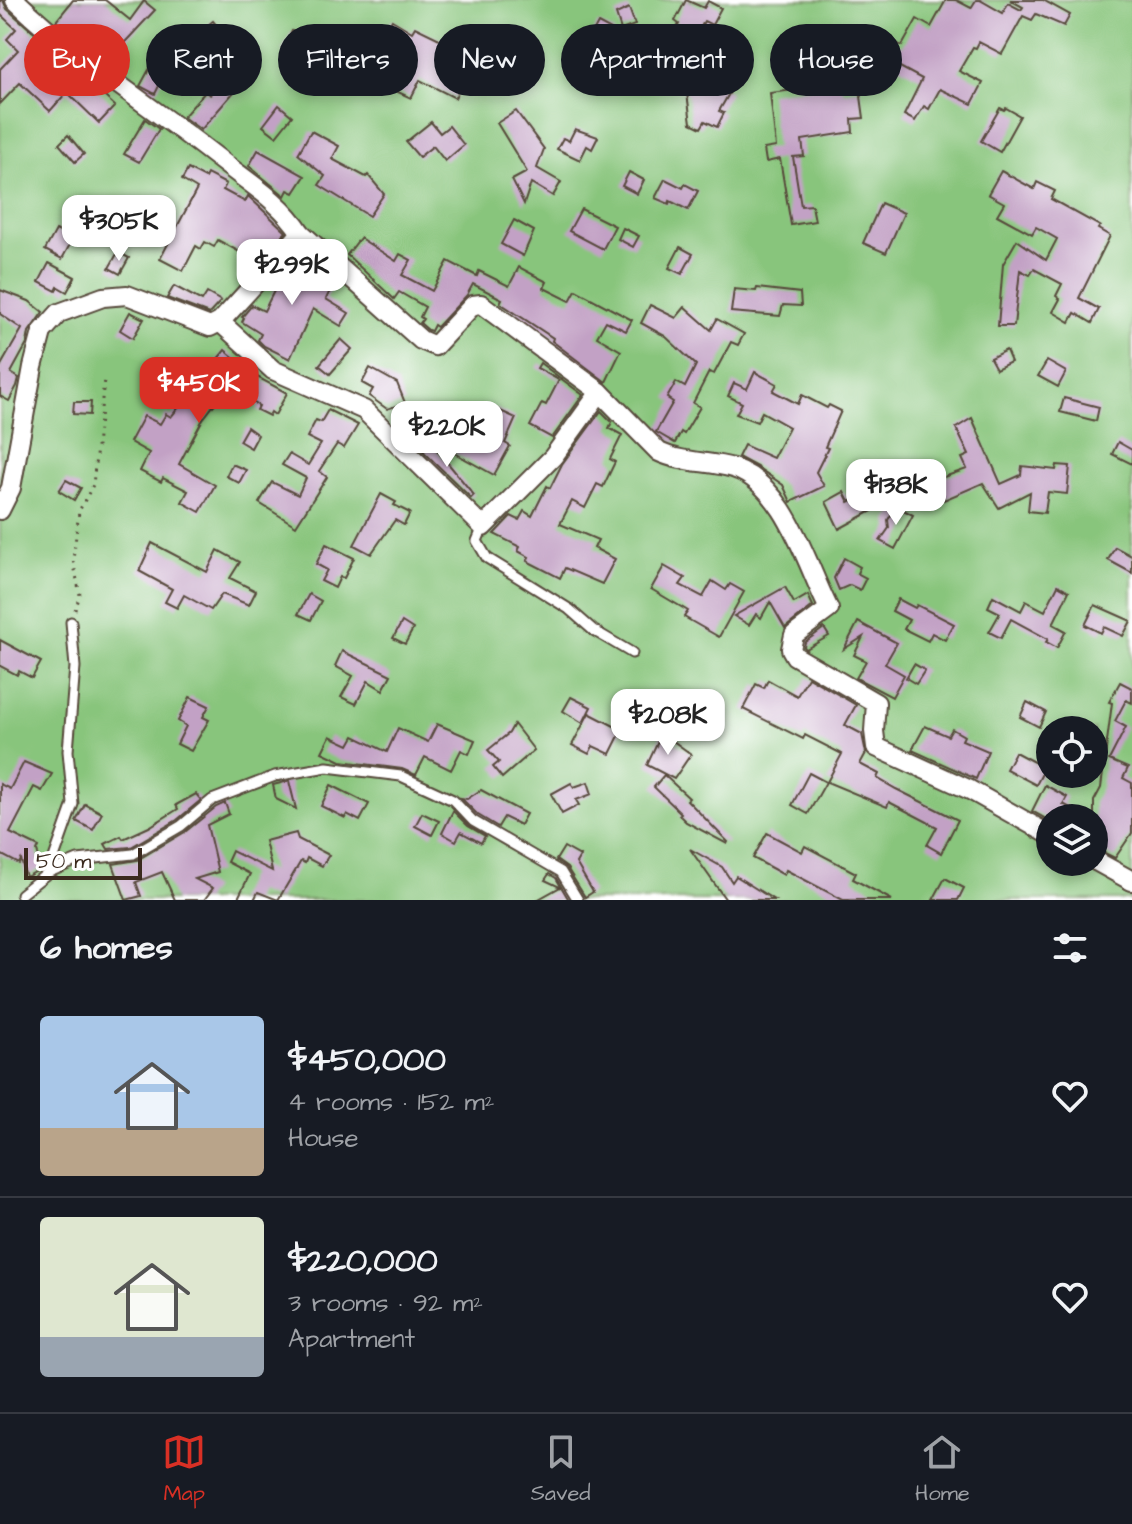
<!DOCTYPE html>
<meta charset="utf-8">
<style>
:root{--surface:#171b24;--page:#20242c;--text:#f1f3f6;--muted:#9ea1a6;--line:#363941;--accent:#d93025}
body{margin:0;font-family:"Architects Daughter",sans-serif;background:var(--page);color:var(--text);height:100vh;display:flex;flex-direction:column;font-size:30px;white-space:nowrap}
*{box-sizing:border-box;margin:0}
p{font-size:26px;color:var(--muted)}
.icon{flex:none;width:44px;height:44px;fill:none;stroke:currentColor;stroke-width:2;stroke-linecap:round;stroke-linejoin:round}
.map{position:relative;height:900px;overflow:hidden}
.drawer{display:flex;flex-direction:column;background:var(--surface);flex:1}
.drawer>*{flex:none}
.top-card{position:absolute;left:24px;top:24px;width:1084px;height:72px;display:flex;gap:16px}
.tools{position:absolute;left:1036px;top:716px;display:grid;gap:16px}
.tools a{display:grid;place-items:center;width:72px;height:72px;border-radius:50%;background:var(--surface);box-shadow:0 4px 12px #0003;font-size:40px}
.scale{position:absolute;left:24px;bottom:20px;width:118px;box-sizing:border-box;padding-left:8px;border:4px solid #3b2a1e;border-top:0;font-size:22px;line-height:28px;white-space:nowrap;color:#3b2a1e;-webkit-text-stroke:6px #fff;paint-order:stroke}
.price{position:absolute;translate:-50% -68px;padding:0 18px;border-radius:16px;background:#fff;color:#222;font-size:26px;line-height:52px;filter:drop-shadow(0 2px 4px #0008)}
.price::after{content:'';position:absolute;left:50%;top:48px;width:24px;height:18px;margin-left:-12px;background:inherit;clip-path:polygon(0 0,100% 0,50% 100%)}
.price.on{background:var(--accent);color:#fff}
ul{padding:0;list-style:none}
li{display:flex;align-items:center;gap:24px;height:200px;padding:0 40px}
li+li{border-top:2px solid var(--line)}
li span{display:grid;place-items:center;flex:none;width:224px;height:160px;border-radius:8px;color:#555}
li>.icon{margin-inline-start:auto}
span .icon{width:96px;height:96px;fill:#fffc;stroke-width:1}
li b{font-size:34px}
h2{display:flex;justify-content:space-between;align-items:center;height:96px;padding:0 40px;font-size:34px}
.tag{padding:0 28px;border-radius:36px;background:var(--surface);box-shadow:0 4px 12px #0003;font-size:28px;line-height:72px}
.tag.on{background:var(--accent);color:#fff}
.tab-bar{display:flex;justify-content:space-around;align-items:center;height:112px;border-top:2px solid var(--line);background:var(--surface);font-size:22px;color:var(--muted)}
.tab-bar a{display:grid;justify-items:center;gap:4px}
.tab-bar .on{color:var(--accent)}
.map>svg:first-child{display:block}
</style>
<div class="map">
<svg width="1132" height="900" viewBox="0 0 1132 900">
<rect width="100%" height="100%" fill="#fff"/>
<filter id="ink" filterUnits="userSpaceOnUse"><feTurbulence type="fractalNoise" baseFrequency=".0125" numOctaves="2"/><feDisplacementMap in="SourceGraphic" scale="16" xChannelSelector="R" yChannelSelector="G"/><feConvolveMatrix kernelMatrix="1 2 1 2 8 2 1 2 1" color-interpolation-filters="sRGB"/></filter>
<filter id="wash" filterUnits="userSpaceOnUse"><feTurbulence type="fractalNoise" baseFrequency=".006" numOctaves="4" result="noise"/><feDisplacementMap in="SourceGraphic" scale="32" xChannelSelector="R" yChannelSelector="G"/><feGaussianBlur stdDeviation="1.8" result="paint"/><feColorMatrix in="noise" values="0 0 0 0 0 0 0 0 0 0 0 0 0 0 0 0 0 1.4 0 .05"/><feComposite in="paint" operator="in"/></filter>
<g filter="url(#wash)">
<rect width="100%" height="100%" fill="#f4f0df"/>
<path fill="#88c57b" stroke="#62784c" stroke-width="2" fill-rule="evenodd" d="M0 0H1132V900H0ZM1050 730H1094V774H1050ZM1050 818H1094V862H1050Z"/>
<g id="blocks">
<g fill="#c2a1c5">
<path d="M0 0H3L7 9 32 31 85 75 83 77 115 106 99 123 67 92 50 111 20 83 0 104V69L18 50 7 39 16 29 0 14Z"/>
<path d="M73 0H105L130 20 144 1 155 10 114 54 98 38 90 48 56 21Z"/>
<path d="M686 0 704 8 708 1 721 8 712 25 704 21 698 33 694 31 685 49 670 41 679 24 675 21Z"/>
<path d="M946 0H956L971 8 976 0H980L1003 13 1008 3 1021 10 1023 7 1010 0H1043L1070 15 1064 26 1036 14 1032 20 1023 16 1002 54 979 42 976 48 973 47 959 71 983 83 972 104 940 89 929 109 924 106 915 121 904 115 922 79 898 66 896 71 874 59 878 52 853 40 859 29 883 41 886 37 902 46 917 19 931 27Z"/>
<path d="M629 8 635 25 621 30 616 14Z"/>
<path d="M392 20 412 32 415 27 456 47 457 43 481 55 474 70 469 67 455 98 420 80 411 98 374 81 371 88 353 80 349 88 338 82 351 58 363 64 365 60 368 62Z"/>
<path d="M213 21 228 39 190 70 175 52Z"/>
<path d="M598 23 615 32 595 40 628 56 621 70 583 51Z"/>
<path d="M292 31 342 53 322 80 308 73 312 65 282 51Z"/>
<path d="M500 41 515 48 502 75 487 68Z"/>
<path d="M684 54 697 61 693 70 730 92 719 111 724 113 717 127 705 121 701 128 691 123 687 93 669 83Z"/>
<path d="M152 64 166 72 155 94 140 86Z"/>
<path d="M841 77 843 92 860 89 864 118 852 119 853 132 802 140 804 156 793 157 801 206 812 205 815 221 791 225 780 159 766 162 764 149 776 147 770 93 825 86 824 79Z"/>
<path d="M217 78 233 93 201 130 183 117 205 92 211 95 206 90Z"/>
<path d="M279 105 292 116 276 136 263 126Z"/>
<path d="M1000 108 1004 110 1006 108 1020 116 1000 152 981 141Z"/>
<path d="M516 111 544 149 537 168 561 182 553 196 531 183 524 204 512 180 527 172 497 123Z"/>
<path d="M145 119 159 129 139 162 124 154Z"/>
<path d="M431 122 440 133 449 126 464 145 445 161 433 146 419 157 406 142Z"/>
<path d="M575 129 598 137 592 149 587 146 580 160 557 149 563 138 569 141Z"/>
<path d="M311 131 339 146 332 159 366 177 368 175 384 194 369 216 319 185 325 176 298 154Z"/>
<path d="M68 135 84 154 75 162 59 144Z"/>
<path d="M258 150 305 176 294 193 288 190 285 196 249 166Z"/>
<path d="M188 169 205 178 207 174 226 184 223 190 245 202 248 196 284 230 286 232 258 262 218 240 214 247 205 242 201 249 196 246 183 271 160 259 197 189 182 180Z"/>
<path d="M1001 171 1034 189 1037 182 1055 191 1051 199 1100 226 1098 229 1110 236 1079 298 1099 309 1092 323 1075 313 1070 322 1053 312 1060 299 1056 296 1062 284 1034 269 1030 275 1020 270 1014 326H998L1003 264 1017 240 1046 260 1057 239 1036 227 1032 234 997 215 1004 203 988 194Z"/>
<path d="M629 172 644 180 637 194 622 186Z"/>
<path d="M665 179 683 188 685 184 698 191 688 210 670 201 669 204 655 198Z"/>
<path d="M881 203 904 213 886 253 863 243Z"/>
<path d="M581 209 615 226 603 249 569 231Z"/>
<path d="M514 220 534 231 523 256 501 244Z"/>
<path d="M623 228 639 236 633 247 618 239Z"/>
<path d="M56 230 73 239 62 259 45 250Z"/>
<path d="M360 238 396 261 400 254 411 260 402 275 432 291 448 261 477 276 479 271 509 286 519 267 547 282 544 288 570 301 576 290 632 320 626 331 606 321 597 337 621 351 606 382 552 341 553 338 500 303 502 299 473 284 467 295 437 327 434 325 431 331 428 330 420 323 423 319 420 317 425 307 399 292 394 299 347 255Z"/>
<path d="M680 247 693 254 682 274 669 268Z"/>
<path d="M302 250 313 260 309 268 319 273 315 281 331 289 326 299 349 313 341 326 313 309 290 359 264 346 258 340 261 334 242 322 244 318 242 317 252 305 264 311 279 281 275 279Z"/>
<path d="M118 252 129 258 120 274 109 268Z"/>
<path d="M49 263 75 277 67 292 58 287 56 291 39 282Z"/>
<path d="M174 286 202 301 207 293 221 301 209 314 167 298Z"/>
<path d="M757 288 800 293 801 306 783 305 780 316 731 312 734 289 756 291Z"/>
<path d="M0 290 29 301 43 312 29 332 27 344 11 373 19 378 17 386 9 401 0 396V367L22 329 0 314Z"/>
<path d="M650 305 676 318 685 307 711 330 717 319 744 334 738 345 731 342 714 374 709 372 693 403 700 407 684 434 681 432 675 443 656 432 673 402 667 398 676 382 685 387 696 365 665 336 641 323Z"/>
<path d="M130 312 144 319 133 338 120 330Z"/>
<path d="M341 339 352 349 330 374 319 365Z"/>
<path d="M225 350 257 377 287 393 275 415 271 412 269 416 257 410 259 406 227 388 203 419 179 464 215 485 200 512 182 502 188 491 163 478 161 482 140 471 149 453 130 442 144 416 160 424 166 414 171 417Z"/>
<path d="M1006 350 1011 362 996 369 990 358Z"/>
<path d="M1047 361 1066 372 1058 387 1038 376Z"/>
<path d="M540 363 583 395 552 438 530 426 542 403 546 405 559 380 537 368Z"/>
<path d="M370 368 397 383 405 403 387 409 369 396 373 389 362 383Z"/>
<path d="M755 372 777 384 773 391 798 404 802 395 827 408 829 405 841 411 825 447 828 448 816 472 824 486 791 502 783 485 757 467 738 457 744 445 773 458 789 427 762 412 757 422 736 414 742 403 728 396 734 383 747 389Z"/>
<path d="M1064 398 1099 407 1096 421 1060 412Z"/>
<path d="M74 402H91L90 415 73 414Z"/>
<path d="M496 409 516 418 505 443 510 446 494 475 451 451 468 422 482 430Z"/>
<path d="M328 410 358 425 344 448 337 444 319 471 327 477 296 526 259 503 272 482 298 495 306 478 282 465 289 454 308 465 321 444 307 437 316 420 321 422Z"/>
<path d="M601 411 612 422 609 428 622 435 610 459 615 462 603 487 597 484 585 508 572 501 560 524 598 540 594 548 615 559 602 584 565 568 560 578 527 561 529 557 518 551 520 547 494 534 511 516 519 520 524 511 532 516 547 486 550 488 562 464Z"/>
<path d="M972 418 1001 484 1021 475 1022 466 1056 470 1057 465 1070 466 1067 494 1048 492 1045 513 1028 511 1030 492 999 508 983 483 944 500 938 479 967 469 962 458 969 455 956 428Z"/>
<path d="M247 427 258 435 251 448 239 441Z"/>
<path d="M1118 442 1132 450V464L1112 454Z"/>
<path d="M433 445 474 495 471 498 423 451Z"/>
<path d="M232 464 246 470 239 483 226 476Z"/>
<path d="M66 480 81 488 74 500 59 491Z"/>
<path d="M844 492 849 502 864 495 872 511 839 529 826 502Z"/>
<path d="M381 494 396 502 394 505 410 513 404 525 395 520 371 554 354 545Z"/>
<path d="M896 506 913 515 895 549 880 541 889 528 888 520Z"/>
<path d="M152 543 207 572 218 550 240 562 230 578 256 591 249 605 222 594 211 610 184 595 177 608 165 602 172 589 139 571Z"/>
<path d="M326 544 354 558 344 578 340 577 335 588 321 581 327 570 316 564Z"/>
<path d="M1115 547 1132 556V573L1108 560Z"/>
<path d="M844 558 860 567 857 573 866 578 860 590 850 585 839 590 834 578Z"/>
<path d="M664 566 685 578 680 585 703 597 712 581 726 590 730 584 744 592 719 637 684 617 688 611 651 589Z"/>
<path d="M1058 585 1069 591 1053 624 1066 631 1057 648 1046 642 1048 639 1011 619 1001 638 989 632 1000 613 988 607 993 596 1021 611 1026 601 1045 611Z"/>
<path d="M785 587 794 603 808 595 813 606 785 628 770 602 761 618 756 614 749 625 734 616Z"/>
<path d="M309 594 321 601 311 620 298 614Z"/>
<path d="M898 599 915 608 917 605 954 624 945 640 932 633 928 641 904 629 909 620 892 611Z"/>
<path d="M1095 605 1131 621 1123 636 1104 627 1101 633 1085 625Z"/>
<path d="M402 622 413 629 405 644 393 638Z"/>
<path d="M858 622 897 643 885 664 904 675 892 697 856 678 866 661 854 655 863 637 844 649Z"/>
<path d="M824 628 829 636 806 649 804 647 805 642Z"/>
<path d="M0 640 41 662 32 678 19 671 17 675 0 666Z"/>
<path d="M342 651 391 675 383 690 368 681 356 704 341 697 353 676 335 666Z"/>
<path d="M914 664 925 670 916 684 906 678Z"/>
<path d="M808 677 856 705 845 725 862 734 866 753 860 764 879 774 877 778 896 789 958 820 941 853 927 845 937 827 889 802 887 807 827 782 842 754 805 735 803 739 743 709 756 684 764 688 768 680 797 696Z"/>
<path d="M1120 682 1132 688V703L1126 700 1115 721 1126 727 1109 760 1128 768 1123 778 1132 783V833L1115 858 1094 848V801L1101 788 1112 703 1109 702Z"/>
<path d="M190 697 209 706 203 717 209 720 191 751 177 744 186 726 178 721Z"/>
<path d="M571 697 591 707 583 723 563 711Z"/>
<path d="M1027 702 1046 712 1039 727 1020 717Z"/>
<path d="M589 713 622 730 610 754 593 746 589 754 572 745Z"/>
<path d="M437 724 475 740 469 754 461 750 451 770 425 757 416 775 402 769 341 761 322 752 330 736 349 745 354 736 387 752 398 728 428 742Z"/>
<path d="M514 724 534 750 502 778 493 767 499 762 488 750 509 733Z"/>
<path d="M925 726 948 736 952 729 964 736 962 740 988 751 976 779 912 750Z"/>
<path d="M662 733 691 754 674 779 647 765Z"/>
<path d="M1015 752 1045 768 1036 785 1006 769Z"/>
<path d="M24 762 52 774 42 791 34 787 10 833 39 847 37 851 42 868 26 877 21 860 19 864 0 854V784L10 789Z"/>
<path d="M809 773 826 782 808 814 792 805Z"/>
<path d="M664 775 689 798 687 800 728 842 727 844 686 822 679 815 681 813 654 787Z"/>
<path d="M289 781 296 809 276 799 273 785Z"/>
<path d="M588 782 592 794 576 800 579 805 562 814 551 794 571 783 574 787Z"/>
<path d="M331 785 369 804 360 821 347 814 345 818 321 806Z"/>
<path d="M1045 785 1067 797 1063 804 1089 818H1050V821L1032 811Z"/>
<path d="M481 790 526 814 520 825 504 817 498 827 478 815 461 798 467 799Z"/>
<path d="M196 794 201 800 177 820 131 847 108 849 105 844 121 836 123 839 149 827 178 809 176 805Z"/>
<path d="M225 803 229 814 207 825 218 872 195 879 213 888 204 900H175L162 872 136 882 141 896 126 900 113 864 137 860 185 832 216 807Z"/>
<path d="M85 804 102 813 93 830 76 821Z"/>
<path d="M453 811 468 826 485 836 481 843 461 832 456 841 442 833Z"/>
<path d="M422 813 439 821 432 835 415 826Z"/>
<path d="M296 833 298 839 329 855 322 866 307 858 305 863 301 861 278 900 258 892 254 900H237L250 874 227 862 232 851 272 871 265 841Z"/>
<path d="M767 833 802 852 805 846 856 873 853 879 892 900H843L786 870 784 875 753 858Z"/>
<path d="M564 847 580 856 576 863 593 892 585 897 567 868 556 860Z"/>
<path d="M690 849 722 867 732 882 736 876 774 900H726Z"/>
<path d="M549 874 556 878 569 900H537L560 887 545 880Z"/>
<path d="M945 878 964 888 958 900H933Z"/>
</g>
</g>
</g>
<g filter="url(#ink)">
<use href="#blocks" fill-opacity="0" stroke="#57483b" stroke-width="2"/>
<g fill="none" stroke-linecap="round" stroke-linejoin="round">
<g stroke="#57483b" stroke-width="13">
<g id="service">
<path d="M483 527 477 541 487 558 569 609 593 630 632 653"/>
<path d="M49 872 73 804 68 751 75 667 71 622"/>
<path d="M21 894 49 872 78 860 133 854 181 826 212 800 275 776 327 767 401 776 453 800 473 821 561 872 578 900"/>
</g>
</g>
<g stroke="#57483b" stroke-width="22">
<g id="minor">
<path d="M15 0C78 61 155 108 224 163 251 184 282 203 301 233L421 340 435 346 473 305 481 304 600 392 659 452C682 463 709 461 733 468 786 485 806 564 829 609L794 635 791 649 795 656 876 703 874 731 876 747 970 790 1050 835"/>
<path d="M220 322 273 370 364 410 483 527 553 457 600 392"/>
<path d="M0 510 11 488 33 367 42 332 59 313 103 297 127 295 210 327 220 322 301 233"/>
<path d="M1094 860 1132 881"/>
</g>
</g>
<path stroke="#57483b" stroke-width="3" stroke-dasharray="2 6" stroke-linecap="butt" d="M75 610 80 595 73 560 79 511 93 485 104 380"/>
<use href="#service" stroke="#fff" stroke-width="9"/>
<use href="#minor" stroke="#fff" stroke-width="18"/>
</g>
</g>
</svg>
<div class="tools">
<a><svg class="icon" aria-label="locate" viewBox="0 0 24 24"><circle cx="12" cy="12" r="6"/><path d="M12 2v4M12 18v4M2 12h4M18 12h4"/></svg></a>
<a><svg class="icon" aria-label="layers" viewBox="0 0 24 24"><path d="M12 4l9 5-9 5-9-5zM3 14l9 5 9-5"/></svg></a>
</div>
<div class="scale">50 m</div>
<b class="price" style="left:119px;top:263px">$305K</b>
<b class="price" style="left:292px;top:307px">$299K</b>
<b class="price on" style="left:199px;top:425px">$450K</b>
<b class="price" style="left:447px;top:469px">$220K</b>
<b class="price" style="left:896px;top:527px">$138K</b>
<b class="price" style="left:668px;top:757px">$208K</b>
<div class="top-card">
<a class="tag on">Buy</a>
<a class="tag">Rent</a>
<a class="tag">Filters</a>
<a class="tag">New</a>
<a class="tag">Apartment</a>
<a class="tag">House</a>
</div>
</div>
<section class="drawer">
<h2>6 homes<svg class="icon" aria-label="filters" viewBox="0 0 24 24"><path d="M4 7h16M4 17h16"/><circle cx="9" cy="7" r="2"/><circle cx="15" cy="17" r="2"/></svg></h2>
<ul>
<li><span style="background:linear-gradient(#a9c7e8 70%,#b9a48a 0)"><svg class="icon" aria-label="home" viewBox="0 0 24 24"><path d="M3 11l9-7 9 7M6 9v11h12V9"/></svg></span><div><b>$450,000</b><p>4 rooms · 152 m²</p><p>House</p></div><svg class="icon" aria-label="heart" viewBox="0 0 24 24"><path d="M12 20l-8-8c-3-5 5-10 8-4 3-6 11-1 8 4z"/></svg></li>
<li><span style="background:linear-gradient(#dfe7d0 75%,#9aa5b1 0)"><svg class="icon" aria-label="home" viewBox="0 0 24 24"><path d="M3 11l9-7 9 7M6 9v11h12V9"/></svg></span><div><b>$220,000</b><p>3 rooms · 92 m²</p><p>Apartment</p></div><svg class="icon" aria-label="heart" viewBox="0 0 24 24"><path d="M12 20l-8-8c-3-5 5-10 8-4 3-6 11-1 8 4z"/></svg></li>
</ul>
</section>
<nav class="tab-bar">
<a class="on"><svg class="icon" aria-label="map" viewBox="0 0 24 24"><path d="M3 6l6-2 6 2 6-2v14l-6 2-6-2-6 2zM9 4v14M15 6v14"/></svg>Map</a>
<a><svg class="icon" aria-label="saved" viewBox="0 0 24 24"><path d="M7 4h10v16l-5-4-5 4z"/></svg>Saved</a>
<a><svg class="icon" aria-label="home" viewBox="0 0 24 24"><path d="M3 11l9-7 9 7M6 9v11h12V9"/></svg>Home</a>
</nav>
